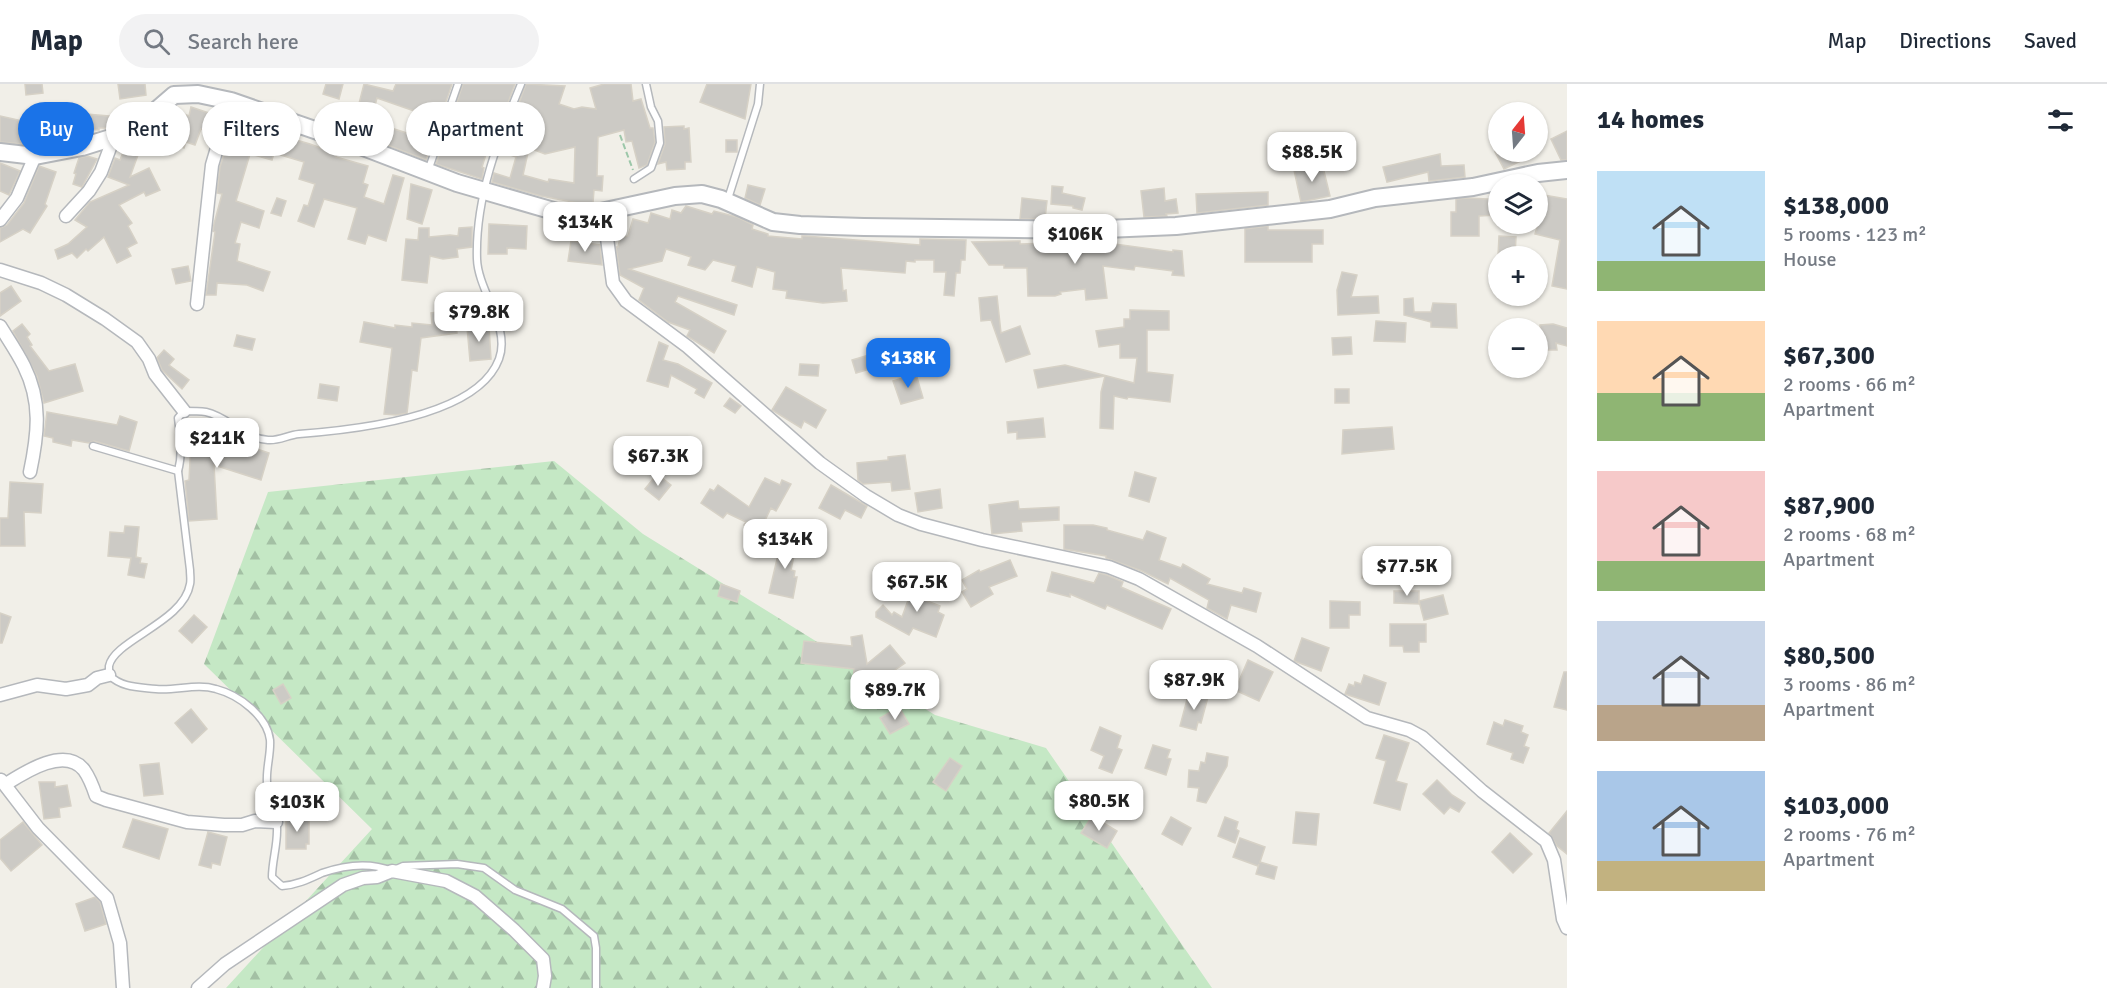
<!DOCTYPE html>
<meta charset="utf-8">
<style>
:root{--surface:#fff;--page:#f2f2f3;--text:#1f2937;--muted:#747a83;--line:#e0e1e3;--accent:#1a73e8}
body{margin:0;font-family:Signika,sans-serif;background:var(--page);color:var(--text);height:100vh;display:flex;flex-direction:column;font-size:22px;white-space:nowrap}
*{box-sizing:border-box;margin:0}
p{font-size:20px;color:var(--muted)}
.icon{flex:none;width:33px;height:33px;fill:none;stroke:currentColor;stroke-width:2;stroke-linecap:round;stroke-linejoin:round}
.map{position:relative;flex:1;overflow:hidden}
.drawer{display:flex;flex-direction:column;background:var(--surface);width:540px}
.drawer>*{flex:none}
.hud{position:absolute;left:18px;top:18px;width:570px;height:54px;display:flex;gap:12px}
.needle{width:39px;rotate:17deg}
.fabs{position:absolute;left:1488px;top:18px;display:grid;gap:12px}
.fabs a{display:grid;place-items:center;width:60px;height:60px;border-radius:50%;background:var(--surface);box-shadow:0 2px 4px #0004;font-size:30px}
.price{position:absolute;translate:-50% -51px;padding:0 14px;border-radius:12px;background:#fff;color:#222;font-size:20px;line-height:39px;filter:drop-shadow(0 2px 3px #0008)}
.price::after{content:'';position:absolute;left:50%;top:36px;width:18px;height:14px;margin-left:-9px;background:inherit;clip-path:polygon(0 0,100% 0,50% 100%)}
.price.selected{background:var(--accent);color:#fff}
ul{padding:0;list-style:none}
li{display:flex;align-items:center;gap:18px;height:150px;padding:0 30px}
li span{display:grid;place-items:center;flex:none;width:168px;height:120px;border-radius:0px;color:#555}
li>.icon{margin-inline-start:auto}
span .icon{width:72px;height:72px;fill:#fffc;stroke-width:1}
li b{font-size:26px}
h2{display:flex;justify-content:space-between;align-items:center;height:72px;padding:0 30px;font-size:26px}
.chip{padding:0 21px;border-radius:27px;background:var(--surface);box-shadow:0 2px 4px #0004;font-size:21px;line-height:54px}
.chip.selected{background:var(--accent);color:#fff}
header{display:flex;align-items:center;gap:36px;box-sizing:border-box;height:84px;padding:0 30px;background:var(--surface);border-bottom:2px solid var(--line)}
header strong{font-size:28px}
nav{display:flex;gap:33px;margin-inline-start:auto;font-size:21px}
.search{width:420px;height:54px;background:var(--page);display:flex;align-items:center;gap:15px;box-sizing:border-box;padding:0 21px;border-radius:33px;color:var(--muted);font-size:22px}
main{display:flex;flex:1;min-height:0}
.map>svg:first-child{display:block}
</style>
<header>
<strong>Map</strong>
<div class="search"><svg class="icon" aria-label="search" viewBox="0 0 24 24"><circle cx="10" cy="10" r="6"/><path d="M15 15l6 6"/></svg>Search here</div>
<nav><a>Map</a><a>Directions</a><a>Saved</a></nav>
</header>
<main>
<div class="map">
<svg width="1567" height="904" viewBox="0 0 1567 904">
<defs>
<pattern id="forest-firs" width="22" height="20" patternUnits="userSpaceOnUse" patternTransform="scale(1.5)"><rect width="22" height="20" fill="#c5e8c5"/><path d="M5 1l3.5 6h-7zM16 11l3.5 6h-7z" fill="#a3c0a4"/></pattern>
</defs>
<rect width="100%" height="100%" fill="#f1efe8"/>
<path fill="url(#forest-firs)" d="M554 377 643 450 935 631 1046 664 1212 904H226L372 745 204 580 268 408Z"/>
<g fill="#cccac5" stroke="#d6d1c6" stroke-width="1.5" fill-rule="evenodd">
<path d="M25 0H42L43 9 26 11Z"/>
<path d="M118 0H145L146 11 120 15Z"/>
<path d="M326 0H343L339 15 323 10Z"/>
<path d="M364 0 393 7 396 0H452L426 76 380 58 385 42 413 51 420 29 377 14 370 40 355 35Z"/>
<path d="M463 0H515L491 64H488L482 83 484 84 482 95 436 80Z"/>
<path d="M526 0 565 2 559 20 574 25 582 23 596 25 590 4 604 0H631L633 17 641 15 650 44H653L655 58 647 81 639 84 632 57 626 58 624 46 598 53 597 92H603L602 107 594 106 593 119H578L541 112 492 98 494 89 510 94 516 73 501 68ZM575 63 574 99 549 95 548 98 523 91 529 64 545 70Z"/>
<path d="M707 0H751L745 35 700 18Z"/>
<path d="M191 23 218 32 213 49 201 45 195 61 186 58 184 64 159 55 167 31 177 35 179 28 189 32Z"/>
<path d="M86 30 109 32V44H99V46L85 45Z"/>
<path d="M0 32 27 38V34L80 43 78 53 52 58 35 55 33 61 0 58Z"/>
<path d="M234 38 310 60 337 70 336 73 368 82 363 99 368 101 364 113 384 120 393 91 404 94 386 157 368 151 365 160 348 155 357 124 324 115 314 143 298 137 304 121 308 122 315 100 299 95 304 78 274 69 272 76 250 70 236 117 264 127 259 144 241 138 235 159 240 160 237 177 270 188 263 207 247 201 217 199 216 211H206L215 148 213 147 214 140 222 110 217 109 220 83Z"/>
<path d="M684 42V45L689 44 691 78H685V85L667 86 666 78 658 80 665 60 664 43Z"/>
<path d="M1567 47V76H1561L1551 55Z"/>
<path d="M131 55 142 60 130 93 149 84 160 106 146 112 144 108 119 121 132 139 128 142 137 159 127 164 131 172 117 179 104 153 88 167 86 165 77 174 72 169 58 175 55 166 68 160 87 143 75 136 90 118 129 101 108 93 115 74 120 76 127 58Z"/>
<rect x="726" y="56" width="11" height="12"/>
<path d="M1495 68H1519L1523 76 1504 85Z"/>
<path d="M1440 70 1441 82 1464 81 1465 93 1429 97 1428 88 1387 98 1383 83Z"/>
<path d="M87 72 97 75 82 103 73 100 76 90 74 89 79 74Z"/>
<path d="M0 79 20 87 9 111 0 107Z"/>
<path d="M1322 79 1330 112 1301 118 1294 86Z"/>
<path d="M39 82 56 88 45 120 47 122 30 149 23 145 0 158V144L7 141 24 119Z"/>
<path d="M411 100 432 106 422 140 407 135Z"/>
<path d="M748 101 765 105 760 121 745 114Z"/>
<path d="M1052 102 1063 103 1062 109 1085 114 1082 126 1073 124V122L1051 120Z"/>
<path d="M1164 104 1165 117 1176 115 1178 129 1166 130 1167 132 1144 133 1141 107Z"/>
<path d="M1268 108V121L1197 129 1196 110Z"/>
<path d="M1538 110 1567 115V205L1552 202 1560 156 1535 150 1538 140Z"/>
<path d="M277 114 286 117 281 132 271 129Z"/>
<path d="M1022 114 1047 117 1045 135H1020Z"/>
<path d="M1467 114 1488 115 1498 114V131L1479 132V152H1451V128H1456V115Z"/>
<path d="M686 122 712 130 714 127 737 133 753 141 752 145 768 150V152L802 155V152H805L920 161V155L966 156 965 176H961L960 189H956L954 212 944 211 946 188H934V176H915V178L906 177 905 189 841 184 843 207 846 206 847 217 823 219 786 214 787 207 773 205 775 188 757 183 752 203 732 197 736 182 713 176 705 186 688 181 691 173 666 165 662 177 629 185 737 221 734 231 678 212 675 218 726 247 714 269 687 252 690 246 668 238 639 216 644 204 620 191 616 163H618L620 154 628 152 633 135 648 139 651 129 670 135 672 126 681 129Z"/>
<path d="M489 140 527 142 526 165 507 164V170H488Z"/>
<path d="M1268 142V146H1323V160H1312V178H1245V145Z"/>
<path d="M472 143V163L457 165 458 173 443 175 430 172 427 199 402 196 406 155 418 156 419 144H429V153L450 151 458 152 459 144Z"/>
<path d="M1499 152 1516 153 1515 172H1498Z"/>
<path d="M571 157 600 161 602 181 568 177Z"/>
<path d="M1020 157V160L1049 159 1050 166 1108 162V159L1173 168V166L1182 167 1184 192 1172 191 1173 187 1135 182 1134 186 1103 182 1107 214 1086 216 1085 205 1060 208 1061 210 1055 212H1028L1027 184H1004V181H989L972 158Z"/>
<path d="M188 182 191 197 176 200 172 185Z"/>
<path d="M1342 188 1357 191 1351 213 1378 212 1379 229 1338 231 1337 206Z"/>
<path d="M11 202 21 217 0 232V209Z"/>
<path d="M997 212 1001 249 1020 242 1030 270 1006 278 991 236 981 237 979 214Z"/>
<path d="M1413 214 1414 228H1431L1433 219 1456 220 1457 244 1431 243V238L1404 231V215Z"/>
<path d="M454 226 457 249 421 254 417 287 412 286 407 329 396 331 384 330 392 264 360 258 364 238 395 244V241L412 243V239L432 241 431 229Z"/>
<path d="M1130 226 1169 227V246H1147V288L1173 291 1170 318 1128 313 1127 315 1114 312 1113 345 1100 344 1101 308 1105 292 1038 304 1034 286 1065 281 1134 299 1137 274H1120V260L1099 263 1096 247 1124 243V235H1130Z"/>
<path d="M1376 237 1406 239 1405 258 1374 257Z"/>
<path d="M22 240 30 250 27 253 32 261 30 262 49 287 75 280 83 307 44 319 37 292 13 247Z"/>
<path d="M1553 240 1567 244V262L1556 259 1557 266H1540V241Z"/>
<path d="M489 242 491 275 470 277 467 243Z"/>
<path d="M237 251 255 255 252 266 234 262Z"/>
<path d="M1351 253 1352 270 1333 271 1332 254Z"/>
<path d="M659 258 668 262 663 276 678 280 712 299 704 314 695 309 697 305 671 291 668 303 647 297Z"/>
<path d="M164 266 174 275 169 281 189 296 182 305 162 286 157 274Z"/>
<path d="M869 271 873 284 856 289 852 276Z"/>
<path d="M800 280 819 281 818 292 799 291Z"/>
<path d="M916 290 923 314 901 320 893 297Z"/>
<path d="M320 300 339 303 337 317 318 314Z"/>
<path d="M786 303 826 326 816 344 804 337 801 344 772 326Z"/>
<rect x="1335" y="305" width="14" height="14"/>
<path d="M730 314 741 322 735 329 724 322Z"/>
<path d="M47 328 117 341 120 332 137 338 129 367 94 357 89 359 72 356 71 362 53 358V354L44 352Z"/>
<path d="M1043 334 1045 353 1017 355V348L1008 349 1007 338Z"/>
<path d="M195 342 223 343V354L269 369 261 396 214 381 217 435 189 437 185 397 189 396 191 358 194 359Z"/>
<path d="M1392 343 1394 365 1342 370 1343 346Z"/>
<path d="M905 371 910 405 892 407 891 398 863 400 858 396 857 379 888 376V373Z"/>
<path d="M1135 388 1156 394 1149 418 1129 412Z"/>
<path d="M657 390 671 401 659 416 645 405Z"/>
<path d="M765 394 780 401 782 396 791 400 776 427 771 424 759 449 744 441 746 438 727 429 723 434 701 419 710 405 714 407 718 401 749 423Z"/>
<path d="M10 398 43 400 41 429 24 428 25 462H0V434H8Z"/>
<path d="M831 401 867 422 861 434 845 426 840 435 819 424Z"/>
<path d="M940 405 942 424 918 428 915 409Z"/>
<path d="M1018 417 1019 425 1059 423V436L1021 438 1022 447 992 450 989 421Z"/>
<path d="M1064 441H1093L1107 444V446L1143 456 1147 447 1166 454 1159 476 1181 484 1183 480 1210 495 1207 500 1242 509 1244 504 1261 509 1256 528 1231 521 1227 535 1207 524 1209 516 1170 494 1168 500 1142 487 1106 474V472L1064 465Z"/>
<path d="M125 442 139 443 136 473 141 474 140 479 147 480 144 494 128 491 131 474 108 472 110 448 124 449Z"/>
<path d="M782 454 797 457 791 486 795 487 794 493H797L793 514 769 509Z"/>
<path d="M1364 469 1396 471 1394 496 1362 494Z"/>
<path d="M1010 476 1017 492 989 503 993 510 971 523 962 508 967 505 962 496 979 486 980 488Z"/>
<path d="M1052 488 1094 499 1099 489 1107 491 1123 498 1121 503 1171 525 1162 545 1107 521 1105 525 1070 510V513L1047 507Z"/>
<path d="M936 494 944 504 927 517 940 522 938 528 944 531 936 553 913 544 909 551 876 533V528L883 521 892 531 894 528 902 533 910 511 914 512Z"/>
<path d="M721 500 740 507 737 518 718 512Z"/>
<path d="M1394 507H1419V520L1394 519Z"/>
<path d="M1443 511 1448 530 1424 536 1419 517Z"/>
<path d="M1330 517 1360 518V531H1349V544H1330Z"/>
<path d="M0 529 11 533 2 559H0Z"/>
<path d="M194 531 207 543 192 559 179 547Z"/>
<path d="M1390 540H1426V558H1419V568H1404L1403 562H1390Z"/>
<path d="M862 551 867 580 890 561 905 579 895 586 908 600 870 618 863 602 853 601 854 585 801 579 804 557 852 562 851 553Z"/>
<path d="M1302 554 1329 564 1321 587 1294 577Z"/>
<path d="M1248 576 1273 588 1259 617 1235 606Z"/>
<path d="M1564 588H1567V626L1554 623Z"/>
<path d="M1364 591 1386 599 1379 621 1345 610 1349 600 1354 602 1355 598 1361 600Z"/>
<path d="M283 600 291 614 281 620 273 606Z"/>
<path d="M1189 608 1208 613 1201 639 1198 638 1196 646 1180 642Z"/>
<path d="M899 623 909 640 890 650 880 634Z"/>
<path d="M191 625 207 645 192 659 175 639Z"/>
<path d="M1505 636 1523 642 1521 648 1528 651 1524 662 1529 664 1523 679 1511 675 1513 669 1487 660 1494 638 1503 642Z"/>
<path d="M1100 643 1121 652 1117 664 1122 666 1112 689 1099 684 1104 672 1091 666Z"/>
<path d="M1384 651 1409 659 1396 697 1407 700 1400 726 1374 719 1386 677 1376 674Z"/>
<path d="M1153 661 1170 666 1167 674 1171 675 1166 691 1145 684Z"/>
<path d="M1207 669 1228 673 1227 682 1206 719 1197 717 1199 704 1188 703 1189 686 1199 687 1201 678 1205 679Z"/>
<path d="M950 674 962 682 946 707 933 698Z"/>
<path d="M159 679 163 710 144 712 140 681Z"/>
<path d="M1437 696 1452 711 1465 719 1459 728 1450 723 1444 730 1423 710Z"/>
<path d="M39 698H55V703L67 701 71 722 59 724 60 733 44 735Z"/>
<path d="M1567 727V770L1557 762 1549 749Z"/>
<path d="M1296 728 1319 730 1316 761 1293 759Z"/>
<path d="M286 731H297V735H309V760H306V765H286Z"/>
<path d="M1092 732 1117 747 1107 764 1081 749Z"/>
<path d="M1171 733 1191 744 1182 761 1162 750Z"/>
<path d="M1225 733 1238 738 1236 745 1239 747 1235 759 1218 752Z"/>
<path d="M133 735 168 745 159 775 123 763Z"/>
<path d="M23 738 42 761 11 787 0 774V756Z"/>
<path d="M208 748 227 753 220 781 212 779 211 784 199 781Z"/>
<path d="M1510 749 1532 770 1513 789 1492 768Z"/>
<path d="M1240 754 1265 763 1260 778 1277 783 1274 795 1256 790 1259 780 1258 782 1233 773Z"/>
<path d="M95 813 100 818 106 840 85 847 76 820Z"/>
</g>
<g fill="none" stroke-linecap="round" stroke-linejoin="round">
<g stroke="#b5b8bc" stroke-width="9">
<g id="service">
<path d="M521 0C498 56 475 114 477 175 478 207 511 243 499 275 477 334 352 346 299 350 288 351 279 357 268 356 242 354 229 333 206 328 199 327 191 327 184 327L178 334C180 352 183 369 178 387L190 486C190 491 191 496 190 500 184 538 114 556 109 582 109 585 109 588 109 591 122 604 139 603 156 605 176 607 197 599 216 605 239 611 267 632 270 656 271 670 266 684 267 698 268 715 278 730 277 747 277 763 272 778 272 793L282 802C297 801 309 795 322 789 345 781 370 778 392 787L403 782 457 780 484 784 515 806 562 825 594 852 596 864V904"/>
<path d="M428 87 458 0"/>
<path d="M634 95 651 84 660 59 658 37 651 23 646 0"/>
<path d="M727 118 758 20 760 0"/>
<path d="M93 362 178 387"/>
</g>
</g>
<g stroke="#b5b8bc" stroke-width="15">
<g id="minor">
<path d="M596 129 607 154 613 199 626 217 688 263 820 379 866 412 898 431 921 440 982 456 1109 483 1139 495 1257 562 1367 634 1409 646 1422 653 1482 707 1546 757 1554 776 1563 835 1567 844"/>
<path d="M66 132 89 107 101 88 114 53"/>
<path d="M0 136 17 114 35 72"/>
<path d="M0 186 41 199 66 211 105 235 137 258 149 275 155 290 184 327"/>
<path d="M197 220 212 81 231 17"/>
<path d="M0 242C8 255 17 268 24 282 42 318 38 350 30 388"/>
<path d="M0 611 37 601 66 605 88 601 97 594 109 591"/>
<path d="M1 696 38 744 107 814 120 859 123 904"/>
<path d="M6 700C25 688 65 662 84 686 89 693 93 703 96 712L106 716 187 738 224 741H242L255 737 276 738"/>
<path d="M198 904 225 880 343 801 363 794 377 793 392 787 446 797 475 812 514 846 543 875 545 892 543 904"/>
</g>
</g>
<g stroke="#b5b8bc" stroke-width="20">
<path id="tertiary" d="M0 68 35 72 82 63 114 53 145 36 174 11 198 10 231 17 358 61 457 99 564 130 596 129 675 112 702 110 721 115 773 138 800 141 864 143 1082 146 1176 142 1330 125 1375 114 1473 103 1538 89 1567 86"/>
</g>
<path stroke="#9cc7a9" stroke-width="2" stroke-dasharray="6 3" stroke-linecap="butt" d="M620 51 633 86"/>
<use href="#service" stroke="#fff" stroke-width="6"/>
<use href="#minor" stroke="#fff" stroke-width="12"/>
<use href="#tertiary" stroke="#fff" stroke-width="16"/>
</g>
</svg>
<div class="fabs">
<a><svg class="needle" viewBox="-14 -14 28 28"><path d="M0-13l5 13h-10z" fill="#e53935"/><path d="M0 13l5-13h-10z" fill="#747a83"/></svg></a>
<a><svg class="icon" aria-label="layers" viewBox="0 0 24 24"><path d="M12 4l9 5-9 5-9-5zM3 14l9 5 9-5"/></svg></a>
<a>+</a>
<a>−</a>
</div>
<b class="price" style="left:1312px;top:99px">$88.5K</b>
<b class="price" style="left:585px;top:169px">$134K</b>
<b class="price" style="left:1075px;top:181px">$106K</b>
<b class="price" style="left:479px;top:259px">$79.8K</b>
<b class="price selected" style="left:908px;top:305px">$138K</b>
<b class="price" style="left:217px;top:385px">$211K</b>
<b class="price" style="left:658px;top:403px">$67.3K</b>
<b class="price" style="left:785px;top:486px">$134K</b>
<b class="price" style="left:1407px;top:513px">$77.5K</b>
<b class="price" style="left:917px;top:529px">$67.5K</b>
<b class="price" style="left:1194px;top:627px">$87.9K</b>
<b class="price" style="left:895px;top:637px">$89.7K</b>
<b class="price" style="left:1099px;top:748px">$80.5K</b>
<b class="price" style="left:297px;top:749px">$103K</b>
<div class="hud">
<a class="chip selected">Buy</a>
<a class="chip">Rent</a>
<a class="chip">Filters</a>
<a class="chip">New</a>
<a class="chip">Apartment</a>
</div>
</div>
<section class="drawer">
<h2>14 homes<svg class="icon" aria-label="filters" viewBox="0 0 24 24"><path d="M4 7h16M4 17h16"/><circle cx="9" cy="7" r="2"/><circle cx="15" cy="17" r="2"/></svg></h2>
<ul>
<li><span style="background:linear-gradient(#bfe0f5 75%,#8fb573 0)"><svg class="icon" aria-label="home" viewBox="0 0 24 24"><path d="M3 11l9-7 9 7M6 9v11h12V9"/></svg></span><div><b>$138,000</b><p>5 rooms · 123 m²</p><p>House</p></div></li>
<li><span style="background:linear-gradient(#ffd9b3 60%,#8fb573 0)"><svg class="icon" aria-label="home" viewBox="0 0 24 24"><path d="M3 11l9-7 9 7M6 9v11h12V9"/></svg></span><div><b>$67,300</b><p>2 rooms · 66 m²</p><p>Apartment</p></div></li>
<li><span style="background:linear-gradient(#f6c9c9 75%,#8fb573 0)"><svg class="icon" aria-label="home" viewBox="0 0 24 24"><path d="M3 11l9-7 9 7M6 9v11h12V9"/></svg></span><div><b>$87,900</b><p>2 rooms · 68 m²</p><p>Apartment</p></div></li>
<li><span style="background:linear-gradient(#c9d6e8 70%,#b9a48a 0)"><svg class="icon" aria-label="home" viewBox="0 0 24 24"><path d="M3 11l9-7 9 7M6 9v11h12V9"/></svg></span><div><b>$80,500</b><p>3 rooms · 86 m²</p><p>Apartment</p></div></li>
<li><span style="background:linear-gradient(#a9c7e8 75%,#c2b280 0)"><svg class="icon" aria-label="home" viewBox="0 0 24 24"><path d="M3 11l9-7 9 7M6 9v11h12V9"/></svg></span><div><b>$103,000</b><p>2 rooms · 76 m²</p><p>Apartment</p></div></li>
</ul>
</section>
</main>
